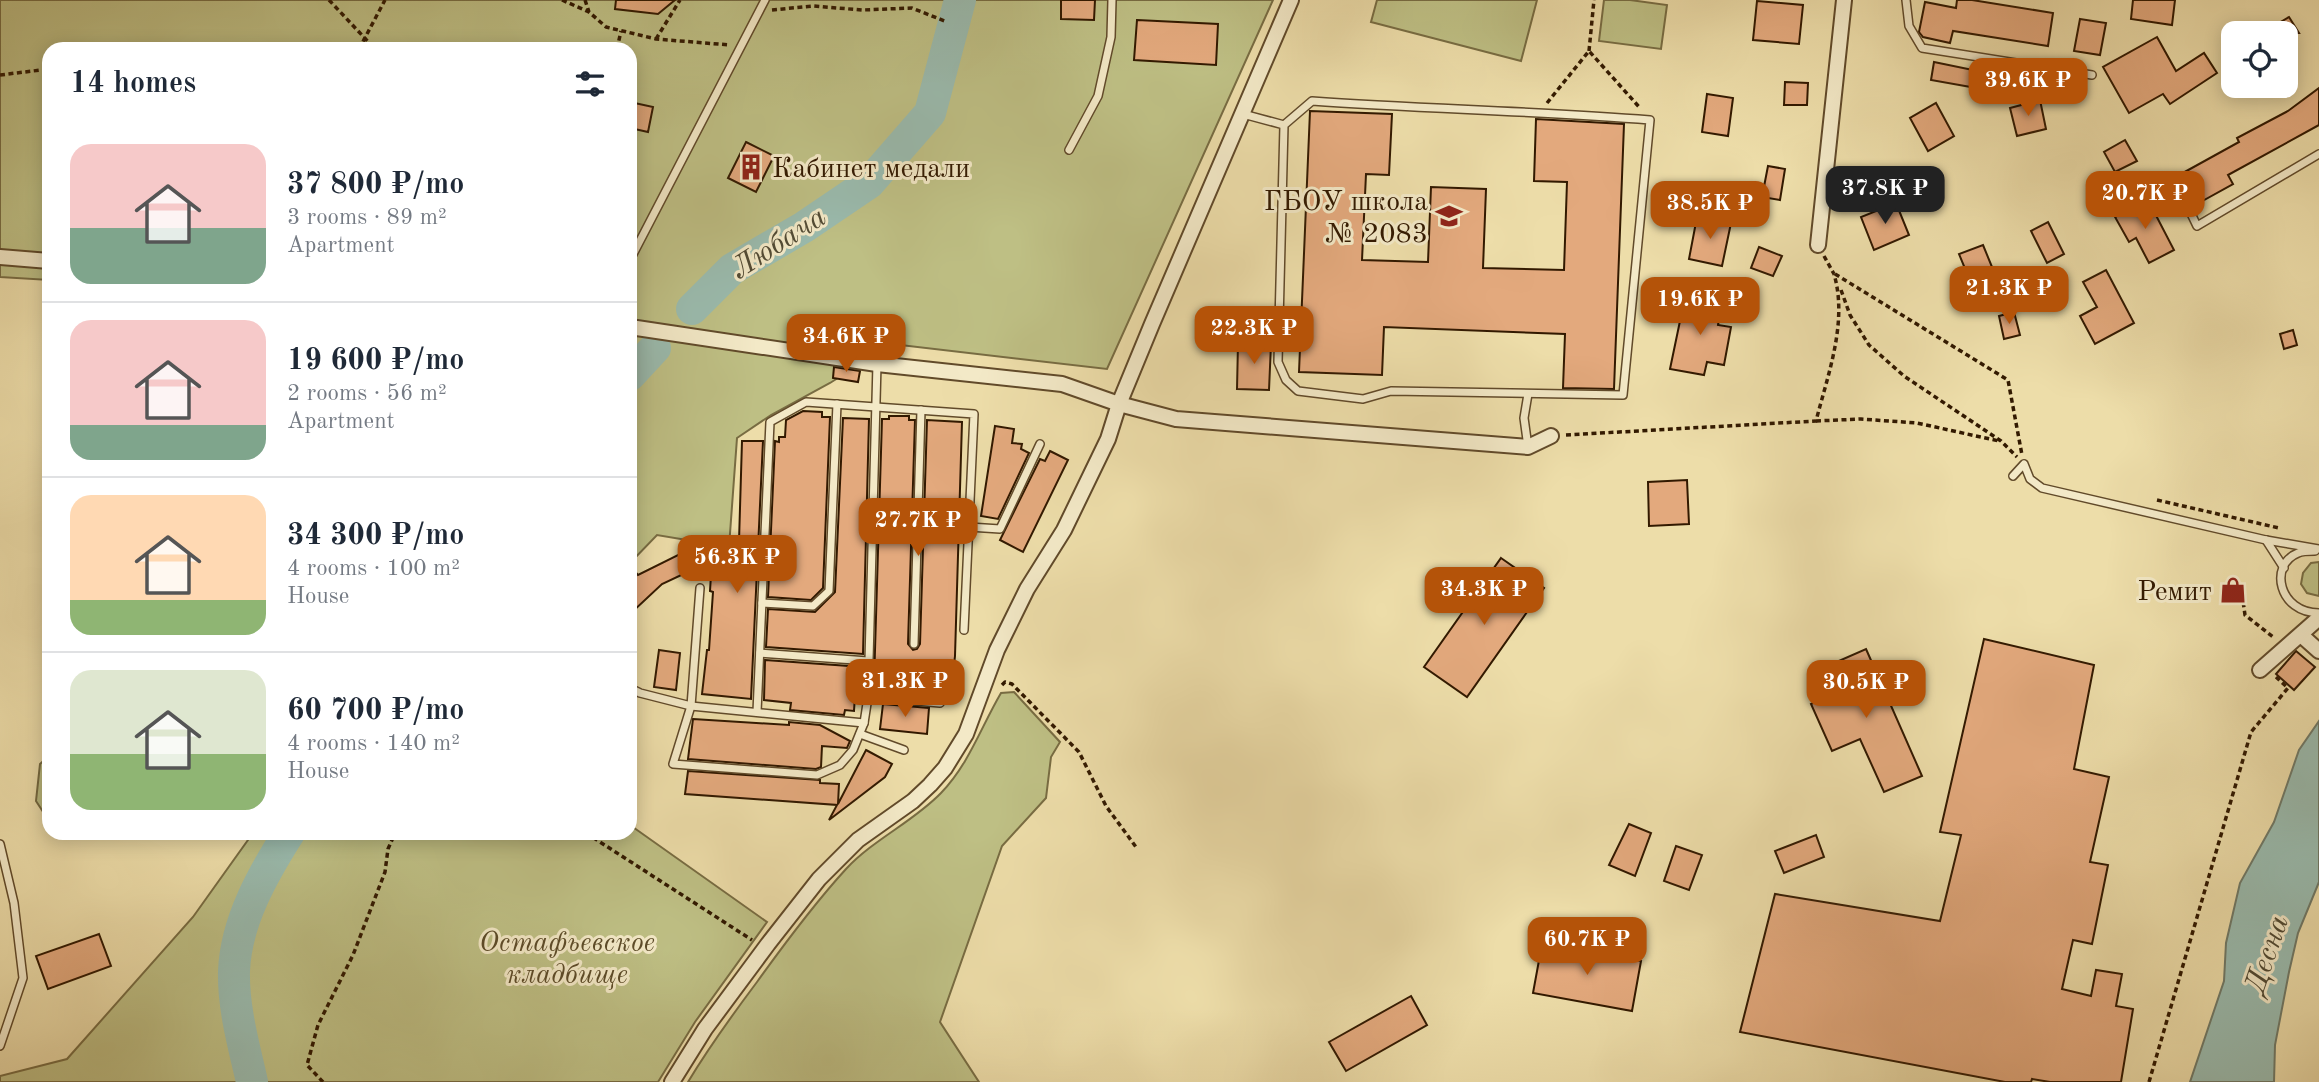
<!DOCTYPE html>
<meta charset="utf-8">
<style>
:root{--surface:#fff;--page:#f6f6f7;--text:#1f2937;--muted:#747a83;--line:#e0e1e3;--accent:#b45309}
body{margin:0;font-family:"Old Standard TT",serif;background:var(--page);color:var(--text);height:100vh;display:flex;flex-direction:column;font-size:26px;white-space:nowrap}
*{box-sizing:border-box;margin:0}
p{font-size:23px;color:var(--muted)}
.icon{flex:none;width:38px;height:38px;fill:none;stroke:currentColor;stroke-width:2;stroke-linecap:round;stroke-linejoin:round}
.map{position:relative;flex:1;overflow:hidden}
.side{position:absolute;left:42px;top:42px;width:595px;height:798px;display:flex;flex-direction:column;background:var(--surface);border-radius:21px;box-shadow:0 4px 18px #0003}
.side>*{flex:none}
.controls{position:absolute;left:2221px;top:21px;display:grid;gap:14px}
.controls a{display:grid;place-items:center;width:77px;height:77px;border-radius:14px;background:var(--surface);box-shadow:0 4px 18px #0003;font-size:35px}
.price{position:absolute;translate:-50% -60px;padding:0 16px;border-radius:14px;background:var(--accent);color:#fff;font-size:23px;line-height:46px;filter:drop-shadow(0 2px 4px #0008)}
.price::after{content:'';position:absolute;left:50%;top:42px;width:21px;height:16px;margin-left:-10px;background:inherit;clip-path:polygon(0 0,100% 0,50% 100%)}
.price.active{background:#222;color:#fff}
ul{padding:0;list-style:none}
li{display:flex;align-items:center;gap:21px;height:175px;padding:0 28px}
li+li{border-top:2px solid var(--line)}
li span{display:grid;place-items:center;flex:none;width:196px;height:140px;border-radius:21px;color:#555}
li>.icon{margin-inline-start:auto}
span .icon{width:84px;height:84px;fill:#fffc;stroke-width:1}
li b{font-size:30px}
h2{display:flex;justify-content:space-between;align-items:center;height:84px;padding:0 28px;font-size:30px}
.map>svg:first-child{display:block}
</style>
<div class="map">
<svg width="2319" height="1082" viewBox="0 0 2319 1082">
<rect width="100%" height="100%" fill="#eddda9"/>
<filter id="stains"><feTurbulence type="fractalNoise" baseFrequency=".00286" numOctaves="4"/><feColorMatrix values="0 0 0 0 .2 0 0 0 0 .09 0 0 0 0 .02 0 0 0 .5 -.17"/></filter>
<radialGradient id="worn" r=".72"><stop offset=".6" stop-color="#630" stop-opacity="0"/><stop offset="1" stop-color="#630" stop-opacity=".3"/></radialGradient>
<g fill="#bebf84" stroke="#786c42" stroke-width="2">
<path d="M0 0H1273L1107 369 892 344 830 383 771 415 737 438 729 547 657 535 630 563V49H49V280L0 277Z"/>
<path d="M1377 0H1537L1521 61 1371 22Z"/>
<path d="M1604 0H1630L1667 5 1661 49 1599 41Z"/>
<path d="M2319 562V596L2307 593 2301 584 2303 573 2311 563Z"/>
<path d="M1014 692 1060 742 1051 757 1046 798 1002 846 940 1022 979 1082H688C709 1047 733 1014 757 982 785 943 814 904 846 869 874 839 913 822 941 793 969 764 981 727 1001 693Z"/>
<path d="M49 756V821L36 801 40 764Z"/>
<path d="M630 825 767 922 695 1022 658 1082H0V1076L67 1059 193 917 253 833H630Z"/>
</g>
<path fill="#9abbae" stroke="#707a68" stroke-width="2" d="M2319 721V882L2298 933 2289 972 2275 1045 2274 1082H2190L2224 981 2226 943 2240 883 2274 822 2299 750Z"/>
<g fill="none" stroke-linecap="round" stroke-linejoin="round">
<g stroke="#9abbae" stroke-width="32">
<path d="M692 309 732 269 804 227 869 183 930 113 960 0"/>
<path d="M630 375 655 348"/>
<path d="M252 1082C244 1046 233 1008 234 971 236 921 263 874 289 833"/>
</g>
</g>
<g fill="#e3a97d" stroke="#321900" stroke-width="2">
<path d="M616 0H675L658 14 615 9Z"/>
<path d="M1061 0H1095L1094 20 1061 19Z"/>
<path d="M1957 0H1972L2053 13 2048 46 1953 31 1950 43 1923 37 1919 32 1925 2 1956 8Z"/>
<path d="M2133 0H2175L2172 25 2131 19Z"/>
<path d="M1757 1 1803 5 1799 44 1753 40Z"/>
<path d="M2289 17 2299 33H2262Z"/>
<path d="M2080 19 2106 23 2100 55 2074 51Z"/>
<path d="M1137 20 1218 24 1216 65 1134 60Z"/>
<path d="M2157 37 2176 71 2204 53 2217 73 2170 104 2163 94 2129 113 2103 67Z"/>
<path d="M1934 62 2002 76 1999 92 1931 80Z"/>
<path d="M1785 82 1808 83 1807 105H1784Z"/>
<path d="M2319 88V125L2228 175 2233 184 2197 204 2181 174 2239 142 2237 138 2288 111Z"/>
<path d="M1707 94 1733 98 1728 136 1702 132Z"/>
<path d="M2040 100 2046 129 2017 136 2010 108Z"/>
<path d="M630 102 653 107 648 132 630 128Z"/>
<path d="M1936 103 1954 136 1928 151 1910 118Z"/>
<path d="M1310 111 1392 114 1389 175 1366 174 1362 260 1428 262 1431 187 1486 189 1483 268 1564 270 1567 182 1534 181 1536 119 1624 124 1614 389 1563 388 1565 334 1384 327 1382 375 1299 372Z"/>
<path d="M2125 140 2137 161 2115 172 2104 152Z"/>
<path d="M746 142 774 156 756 192 728 178Z"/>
<path d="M1768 166 1785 169 1780 200 1762 197Z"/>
<path d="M2148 200 2174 250 2149 263 2136 238 2129 242 2115 217Z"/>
<path d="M1896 203 1909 235 1874 250 1861 217Z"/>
<path d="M1697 217 1731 223 1722 266 1689 259Z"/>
<path d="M2048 222 2064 254 2047 263 2031 231Z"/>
<path d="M1983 245 1992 267 1968 276 1959 254Z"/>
<path d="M1759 247 1782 256 1773 276 1751 268Z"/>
<path d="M2106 270 2134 323 2095 344 2080 316 2097 307 2083 282Z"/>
<path d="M1685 297 1722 304 1718 325 1731 327 1724 365 1707 362 1704 375 1670 369Z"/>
<path d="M2014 312 2020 335 2004 339 1999 316Z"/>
<path d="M2293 330 2297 345 2284 349 2280 334Z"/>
<path d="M1238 343 1271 344 1269 390 1237 389Z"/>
<path d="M834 367 860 371 858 382 833 378Z"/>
<path d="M803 411 822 412V417H830L823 588 811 600 768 597 775 441 779 442V437H785L786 420Z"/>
<path d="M889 416H909V420H915L908 644 913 650 917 649 920 644 927 420 962 422 955 656 951 691 931 689V696L884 692 885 684 874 683 882 419H889Z"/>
<path d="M843 418 869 419 863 654 766 647 768 609 815 612 835 592Z"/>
<path d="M995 426 1014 429 1012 443 1022 444 1021 449 1029 453 998 519 981 516Z"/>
<path d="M742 441H763L751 699 702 694 707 650H709L713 592 710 591 711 575H738Z"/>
<path d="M1050 451 1068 460 1023 552 1000 540 1040 459 1045 461Z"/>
<path d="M1687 480 1689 524 1649 526 1648 482Z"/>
<path d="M684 552 692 570 662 584 630 614V566L638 575Z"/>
<path d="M1501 558 1544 588 1467 697 1424 667Z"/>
<path d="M1984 639 2094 665 2074 769 2109 777 2090 862 2108 865 2092 944 2073 940 2062 989 2091 996 2096 970 2122 974 2116 1006 2133 1009 2121 1082H2050L2032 1079 2031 1082H2005L1740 1032 1775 894 1940 921 1961 835 1940 832Z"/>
<path d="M1866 649 1922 776 1884 792 1860 739 1832 751 1811 704 1836 692 1825 667Z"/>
<path d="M659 650 680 653 676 690 654 687Z"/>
<path d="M2296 651 2315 667 2294 690 2276 674Z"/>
<path d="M765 660 863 667 862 682 856 681 854 711 845 710 844 715 790 710 791 703 764 700Z"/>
<path d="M883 704 929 708 927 734 880 729Z"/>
<path d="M693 719 789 725V722L820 725 850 741 847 748 822 746 821 767 816 769 688 759Z"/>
<path d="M866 750 892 764 885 777 829 820 837 805 685 794 688 771 820 780V783L839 784 838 804Z"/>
<path d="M1629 824 1651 833 1635 876 1609 865Z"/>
<path d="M1816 835 1824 857 1784 873 1775 851Z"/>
<path d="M1676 846 1702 855 1689 890 1664 881Z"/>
<path d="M99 934 111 966 48 989 36 956Z"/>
<path d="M1542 944 1641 961 1632 1011 1533 993Z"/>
<path d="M1411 996 1427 1025 1346 1071 1329 1042Z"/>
</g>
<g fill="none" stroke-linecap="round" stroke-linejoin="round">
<g stroke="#614a2a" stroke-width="10">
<g id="service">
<path d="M1906 0 1909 26 1922 48 2092 75"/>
<path d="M1243 114 1284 125 1312 101C1425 109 1538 111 1650 120L1623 395 1391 391 1363 399 1298 391 1286 380 1278 362 1284 125"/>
<path d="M1069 150 1098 96 1111 37 1112 0"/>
<path d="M2185 201 2197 226 2319 154"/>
<path d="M630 260 765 0"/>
<path d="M1528 447 1524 418 1528 394"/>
<path d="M2013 476 2024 464 2030 479 2042 488 2266 540 2319 549"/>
<path d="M969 527 1000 529 1040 444"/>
<path d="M2266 540 2284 568"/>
<path d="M2315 551C2310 551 2302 551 2298 553 2268 565 2279 613 2319 613"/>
<path d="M700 588 691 706 673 764 817 775 840 765 853 750 864 723 868 697 877 364"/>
<path d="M762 603 813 606 829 591 837 404"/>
<path d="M914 644 921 410"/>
<path d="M760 653 868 661"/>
<path d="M630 688 640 693 691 706 864 723"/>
<path d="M868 697 940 703"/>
<path d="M757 712 770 422 806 402 974 414 964 630"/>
<path d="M860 734 904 750"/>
<path d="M0 844 14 903 23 978 0 1046"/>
</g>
</g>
<g stroke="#614a2a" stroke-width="18">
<g id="minor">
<path d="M1818 245 1844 0"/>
<path d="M0 257 49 261"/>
<path d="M630 327 877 364 1062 384 1119 404 1176 419 1528 447 1551 436"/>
<path d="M2301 635 2319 651"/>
<path d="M2260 670 2319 618"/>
<path d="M672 1082 705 1029 768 944 819 879 858 840 913 801 930 785 945 768 966 734 997 650 1027 589 1064 530 1108 439 1119 404 1152 324 1291 0"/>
</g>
</g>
<g stroke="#321900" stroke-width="3.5" stroke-dasharray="5 3.5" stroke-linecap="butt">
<path d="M329 0 375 49"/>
<path d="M562 0 589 12"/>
<path d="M585 0 589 12 606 27 656 39 730 45"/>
<path d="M772 10 813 6 862 10 912 8 947 22"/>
<path d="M656 39 680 0"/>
<path d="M359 49 385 0"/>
<path d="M617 49 621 31"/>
<path d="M1589 51 1594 0"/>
<path d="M0 75 49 69"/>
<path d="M1547 103 1589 51 1640 108"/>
<path d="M1824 256 1834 274"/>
<path d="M1835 274 2008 380 2022 455"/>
<path d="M1841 290 1850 315 1869 345 1904 376 2001 441 2017 457"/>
<path d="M1816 421 1861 419 1917 423 1999 441"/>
<path d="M1566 435 1816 421C1828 374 1848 322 1834 274"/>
<path d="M2157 500 2279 528"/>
<path d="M2242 594 2245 615 2273 637"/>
<path d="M1002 685 1005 682 1012 684 1079 752 1106 806 1136 847"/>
<path d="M586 833 752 940"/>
<path d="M323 1082 307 1065 318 1025 353 955 385 872 388 849 395 833"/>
<path d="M2149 1082 2251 732 2288 688 2276 677"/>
</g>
<use href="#service" stroke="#f3e9c7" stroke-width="7"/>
<use href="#minor" stroke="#f3e9c7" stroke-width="14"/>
</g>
<defs>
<g id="building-bare" transform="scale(2.1)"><path d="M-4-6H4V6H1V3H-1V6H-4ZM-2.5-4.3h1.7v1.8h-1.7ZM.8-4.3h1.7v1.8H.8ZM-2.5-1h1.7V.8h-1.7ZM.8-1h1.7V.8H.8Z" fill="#8f2418" stroke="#f3e9c7" stroke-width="2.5" paint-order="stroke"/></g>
<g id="school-bare" transform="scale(2.1)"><path d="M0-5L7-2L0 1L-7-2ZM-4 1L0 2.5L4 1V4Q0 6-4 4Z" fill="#8f2418" stroke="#f3e9c7" stroke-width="2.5" paint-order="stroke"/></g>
<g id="shop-bare" transform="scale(2.1)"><path d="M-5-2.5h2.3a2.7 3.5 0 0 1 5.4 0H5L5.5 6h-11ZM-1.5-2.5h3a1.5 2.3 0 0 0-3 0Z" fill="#8f2418" stroke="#f3e9c7" stroke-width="2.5" paint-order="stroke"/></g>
</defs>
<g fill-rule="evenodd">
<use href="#building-bare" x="751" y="167"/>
<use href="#school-bare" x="1449" y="216"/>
<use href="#shop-bare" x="2233" y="590"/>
</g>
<g text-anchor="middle" stroke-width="6" stroke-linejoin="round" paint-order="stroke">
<g font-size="28" fill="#321900" stroke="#f3e9c7" text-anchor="end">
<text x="772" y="177" text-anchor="start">Кабинет медали</text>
<text x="1428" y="210">ГБОУ школа<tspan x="1428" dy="32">№ 2083</tspan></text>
<text x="2212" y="600">Ремит</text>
</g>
<g font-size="28" font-style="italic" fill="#5c4b28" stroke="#f3e9c7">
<text x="567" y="951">Остафьевское<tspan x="567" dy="32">кладбище</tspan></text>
</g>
<g font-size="30" font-style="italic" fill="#514a34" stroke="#f3e9c7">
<text transform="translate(778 242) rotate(-33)" y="10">Любача</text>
<text transform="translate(2266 954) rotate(-71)" y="10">Десна</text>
</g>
</g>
<rect width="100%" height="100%" filter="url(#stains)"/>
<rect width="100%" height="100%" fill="url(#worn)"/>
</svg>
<div class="controls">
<a><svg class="icon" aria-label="locate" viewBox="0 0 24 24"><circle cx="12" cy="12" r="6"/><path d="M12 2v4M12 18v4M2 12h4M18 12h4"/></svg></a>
</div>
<b class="price" style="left:2028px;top:118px">39.6K ₽</b>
<b class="price active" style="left:1885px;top:226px">37.8K ₽</b>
<b class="price" style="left:2145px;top:231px">20.7K ₽</b>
<b class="price" style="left:1710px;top:241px">38.5K ₽</b>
<b class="price" style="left:2009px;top:326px">21.3K ₽</b>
<b class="price" style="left:1700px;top:337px">19.6K ₽</b>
<b class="price" style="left:1254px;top:366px">22.3K ₽</b>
<b class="price" style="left:846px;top:374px">34.6K ₽</b>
<b class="price" style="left:918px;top:558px">27.7K ₽</b>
<b class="price" style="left:737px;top:595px">56.3K ₽</b>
<b class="price" style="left:1484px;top:627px">34.3K ₽</b>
<b class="price" style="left:905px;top:719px">31.3K ₽</b>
<b class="price" style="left:1866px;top:720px">30.5K ₽</b>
<b class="price" style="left:1587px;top:977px">60.7K ₽</b>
<section class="side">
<h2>14 homes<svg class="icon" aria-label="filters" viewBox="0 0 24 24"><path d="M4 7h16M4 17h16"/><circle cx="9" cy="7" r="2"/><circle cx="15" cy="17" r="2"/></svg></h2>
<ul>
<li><span style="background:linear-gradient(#f6c9c9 60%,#7fa58c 0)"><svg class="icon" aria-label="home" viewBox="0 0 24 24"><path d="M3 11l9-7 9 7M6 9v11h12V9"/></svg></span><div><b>37 800 ₽/mo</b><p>3 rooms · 89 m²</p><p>Apartment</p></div></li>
<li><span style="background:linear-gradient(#f6c9c9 75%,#7fa58c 0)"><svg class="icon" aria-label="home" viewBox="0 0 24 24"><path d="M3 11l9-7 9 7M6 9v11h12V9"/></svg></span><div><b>19 600 ₽/mo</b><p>2 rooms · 56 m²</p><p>Apartment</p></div></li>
<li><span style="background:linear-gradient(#ffd9b3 75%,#8fb573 0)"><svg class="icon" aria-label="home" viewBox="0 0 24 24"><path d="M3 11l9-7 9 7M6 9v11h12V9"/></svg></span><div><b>34 300 ₽/mo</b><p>4 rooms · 100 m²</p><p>House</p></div></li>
<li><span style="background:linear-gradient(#dfe7d0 60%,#8fb573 0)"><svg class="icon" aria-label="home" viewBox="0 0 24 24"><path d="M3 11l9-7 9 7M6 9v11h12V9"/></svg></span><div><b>60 700 ₽/mo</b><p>4 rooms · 140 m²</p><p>House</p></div></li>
</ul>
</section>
</div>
